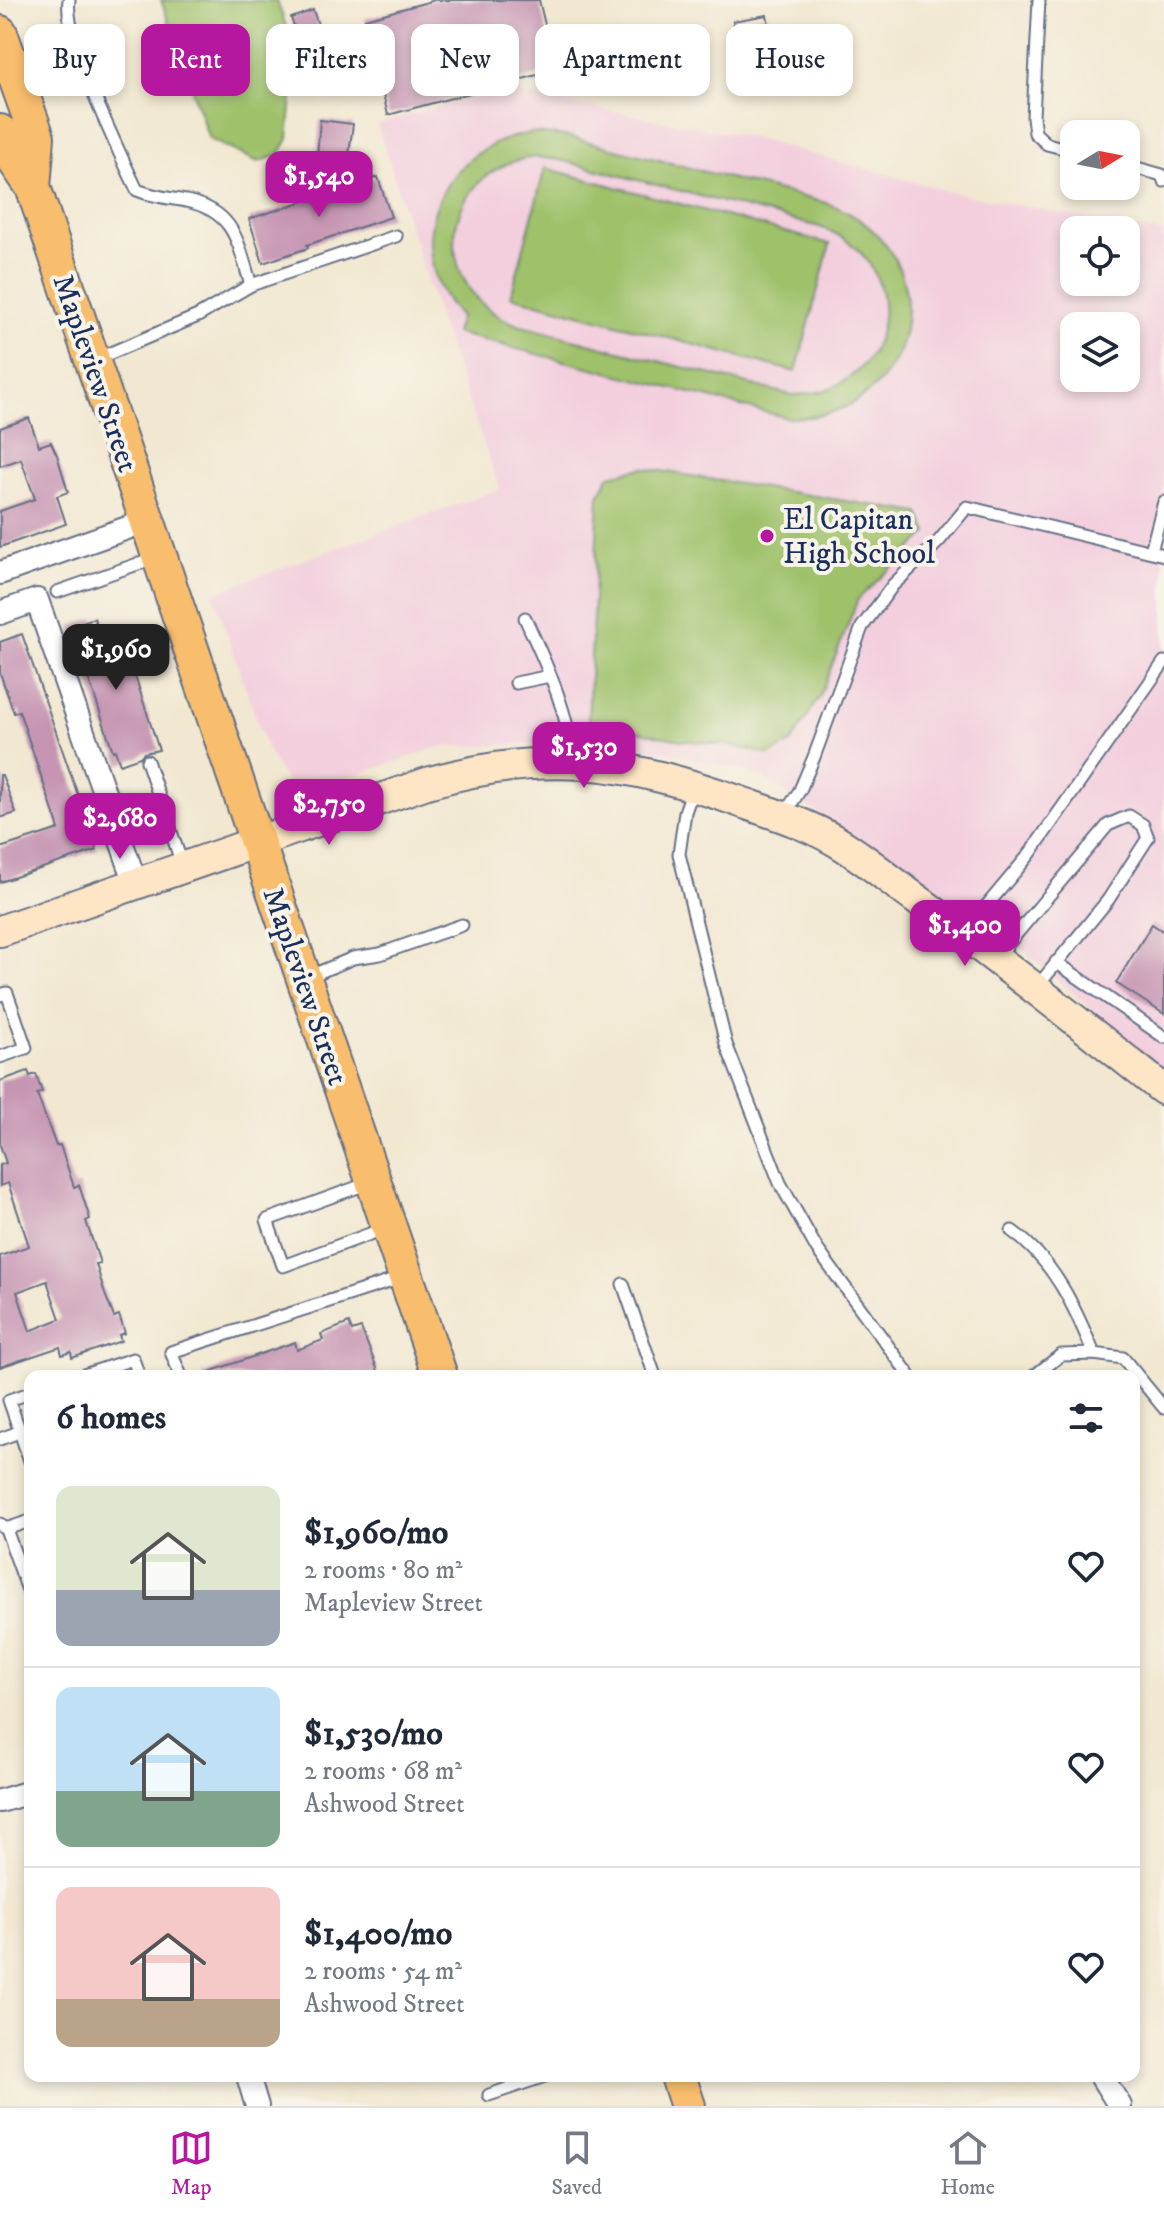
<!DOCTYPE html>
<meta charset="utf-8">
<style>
:root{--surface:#fff;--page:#f2f2f3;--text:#1f2937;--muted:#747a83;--line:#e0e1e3;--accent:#b5179e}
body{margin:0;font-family:"IM FELL DW Pica",serif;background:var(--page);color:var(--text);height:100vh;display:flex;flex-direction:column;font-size:30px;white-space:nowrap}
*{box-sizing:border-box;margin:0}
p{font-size:26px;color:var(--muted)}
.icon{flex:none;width:44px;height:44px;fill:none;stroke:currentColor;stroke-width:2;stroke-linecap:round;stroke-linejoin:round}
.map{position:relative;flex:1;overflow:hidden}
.drawer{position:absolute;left:24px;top:1370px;width:1116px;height:712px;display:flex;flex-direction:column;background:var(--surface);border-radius:16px;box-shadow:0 4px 12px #0003}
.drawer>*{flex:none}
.top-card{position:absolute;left:24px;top:24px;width:1116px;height:72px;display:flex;gap:16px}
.needle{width:52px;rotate:80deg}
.tools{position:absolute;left:1060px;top:120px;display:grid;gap:16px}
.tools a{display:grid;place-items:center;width:80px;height:80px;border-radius:16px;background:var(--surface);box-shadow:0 4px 12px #0003;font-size:40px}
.price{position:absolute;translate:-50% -68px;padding:0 18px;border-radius:16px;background:var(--accent);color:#fff;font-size:26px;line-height:52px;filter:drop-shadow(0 2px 4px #0008)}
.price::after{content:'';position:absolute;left:50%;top:48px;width:24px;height:18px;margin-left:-12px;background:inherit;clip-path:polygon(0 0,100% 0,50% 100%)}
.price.active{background:#222;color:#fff}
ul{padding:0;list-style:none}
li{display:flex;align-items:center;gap:24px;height:200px;padding:0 32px}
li+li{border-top:2px solid var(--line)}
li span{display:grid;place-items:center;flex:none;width:224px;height:160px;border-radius:16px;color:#555}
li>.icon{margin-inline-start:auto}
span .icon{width:96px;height:96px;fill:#fffc;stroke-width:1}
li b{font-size:34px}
h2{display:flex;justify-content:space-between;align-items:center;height:96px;padding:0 32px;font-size:34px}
.tag{padding:0 28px;border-radius:16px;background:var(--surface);box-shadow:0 4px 12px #0003;font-size:28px;line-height:72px}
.tag.active{background:var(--accent);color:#fff}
.menu{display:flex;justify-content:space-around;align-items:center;height:112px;border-top:2px solid var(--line);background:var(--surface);font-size:22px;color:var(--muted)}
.menu a{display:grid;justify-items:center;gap:4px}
.menu .active{color:var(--accent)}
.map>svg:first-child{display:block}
</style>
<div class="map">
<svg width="1164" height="2106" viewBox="0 0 1164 2106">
<rect width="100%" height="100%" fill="#f7f3e8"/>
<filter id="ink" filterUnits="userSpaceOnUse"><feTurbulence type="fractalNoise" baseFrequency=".0125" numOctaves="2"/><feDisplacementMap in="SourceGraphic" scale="16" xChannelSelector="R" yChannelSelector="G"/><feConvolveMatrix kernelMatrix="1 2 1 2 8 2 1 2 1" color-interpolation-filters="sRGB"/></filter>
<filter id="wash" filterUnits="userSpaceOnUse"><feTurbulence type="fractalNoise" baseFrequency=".006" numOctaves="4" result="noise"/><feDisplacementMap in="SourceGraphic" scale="32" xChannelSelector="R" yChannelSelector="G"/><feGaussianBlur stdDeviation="1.8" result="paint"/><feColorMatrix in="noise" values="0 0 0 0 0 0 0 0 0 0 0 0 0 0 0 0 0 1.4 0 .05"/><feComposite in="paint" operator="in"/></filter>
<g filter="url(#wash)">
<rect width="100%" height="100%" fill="#f2e8d1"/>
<path fill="#f3cfde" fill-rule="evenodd" d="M501 90 754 138 951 192 1164 233V1072L1002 932 759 775 666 752 587 742 439 747 297 795 281 774 267 750 213 593 500 489 443 331 377 124ZM1074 230H1126V282H1074ZM1074 326H1126V378H1074Z"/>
<g fill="#9fc16a" stroke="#5d7864" stroke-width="2" fill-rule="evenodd">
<path d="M161 0 277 1 296 54 288 139 279 155 258 162 209 139Z"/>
<path d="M532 133 566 136 826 203C953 247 923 421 788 418L455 333 460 317C396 246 441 145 532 133ZM534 157 560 160 820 227C919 262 896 396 791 395L518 325C426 292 437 170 534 157Z"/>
<path d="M545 168 830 244 796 372 511 296Z"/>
<path d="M642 468 919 513 928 533 858 599 820 696 792 742 770 755 729 745 680 740 588 721 599 495 610 475Z"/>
</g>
<g id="blocks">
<g fill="#c695b3" fill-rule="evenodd">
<path d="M435 0H539L556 70 388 115 365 19Z"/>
<path d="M313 10 324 42 302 49 291 18Z"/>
<path d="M767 15 777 63 742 70 733 21Z"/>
<path d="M320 120 353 124 347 169H316Z"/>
<path d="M378 177 391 217 307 245 308 248 263 263 249 219Z"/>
<path d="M29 418 39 446 51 442 57 455 68 492 57 496 66 524 0 547V511L35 499 21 459 0 466V428Z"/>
<path d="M94 618 98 629 101 627 106 638 119 634 124 648H126L159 750 144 753 140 757 120 764 115 750 113 751 71 626Z"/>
<path d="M22 634 97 850 0 882V848L59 829 19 711 14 713 0 673V642Z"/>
<path d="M0 775H2L16 813 0 818Z"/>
<path d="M1152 924 1164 932V1014L1116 983Z"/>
<path d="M28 1071 30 1076 36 1074 42 1092 37 1094 56 1146 60 1145 74 1187 79 1185 90 1219 86 1221 100 1263 96 1264 105 1294 114 1317 119 1315 125 1333 119 1335 121 1341 72 1358 71 1352 62 1355 60 1347 0 1367V1256L29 1246 8 1183 0 1186V1165L6 1163 0 1145V1081ZM47 1281 60 1319 30 1331 17 1292Z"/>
<path d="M349 1323 352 1331 361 1328 378 1371 366 1376H203V1374L295 1342 297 1350 323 1340 321 1334Z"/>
</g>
</g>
</g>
<g filter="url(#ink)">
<use href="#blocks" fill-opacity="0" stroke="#667086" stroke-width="2"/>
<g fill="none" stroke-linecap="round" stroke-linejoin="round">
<g stroke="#667086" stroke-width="15">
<g id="lane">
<path d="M69 0C63 37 119 152 137 190 154 197 169 198 186 201 236 211 238 244 251 285"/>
<path d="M1039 0 1033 117 1035 133 1047 144 1074 151"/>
<path d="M1126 165 1162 175 1164 181"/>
<path d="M94 360 198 316 251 285 396 236"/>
<path d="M1151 551 1164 502"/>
<path d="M57 592 155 558"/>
<path d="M525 618C546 664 569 712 573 762"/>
<path d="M516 683 550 676"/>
<path d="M147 761 183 867"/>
<path d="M694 786 685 812 679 854 726 1044 780 1183 817 1249 910 1376"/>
<path d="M784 815 800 790 814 757 862 627 893 585 939 541 967 507 1164 555"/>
<path d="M961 931 983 910 1029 855 1164 662"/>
<path d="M997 957 1108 825 1129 816 1143 825 1148 838 1108 900 1036 988"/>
<path d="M1056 962 1164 1037"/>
<path d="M308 977 353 958 380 954 462 925"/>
<path d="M0 995 7 993 26 1048 0 1057"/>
<path d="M369 1183 267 1220 283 1266 386 1228"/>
<path d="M1012 1231C1054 1261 1075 1307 1094 1354"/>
<path d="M623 1284 655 1376"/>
<path d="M81 1376 133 1359 139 1376"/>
<path d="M181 1376 171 1352 401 1278"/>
<path d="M1034 1376 1061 1355 1094 1354 1123 1358 1164 1408"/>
<path d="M30 1393 9 1400 30 1461"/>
<path d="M0 1439 19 1432"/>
<path d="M0 1524 6 1529 30 1521"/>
<path d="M6 1529 30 1596"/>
<path d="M489 2095 545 2076"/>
</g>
</g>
<g stroke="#667086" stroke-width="26">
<g id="street">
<path d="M0 573 147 521"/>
<path d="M0 613 37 600 136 884"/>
<path d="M0 1801 30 1792"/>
<path d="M248 2076 257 2106"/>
<path d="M1101 2076 1120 2106"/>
</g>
</g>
<g stroke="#667086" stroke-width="34">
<path id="secondary" d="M0 931 427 783C546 749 626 761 741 802 772 813 807 824 836 841 865 858 892 882 919 901 1003 962 1083 1026 1164 1090"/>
</g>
<g stroke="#667086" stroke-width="38">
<g id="primary">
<path d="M0 33 37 137 33 187"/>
<path d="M0 132 5 146 33 187 440 1376"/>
<path d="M678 2076 688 2106"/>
</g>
</g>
<use href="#lane" stroke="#fff" stroke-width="11"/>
<use href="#street" stroke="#fff" stroke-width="22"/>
<use href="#secondary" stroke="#fde5c5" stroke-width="30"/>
<use href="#primary" stroke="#f9be6d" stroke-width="34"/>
</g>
</g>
<circle fill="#b5179e" stroke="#f7f3e8" stroke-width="3" cx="767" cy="536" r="8"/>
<g text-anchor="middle" stroke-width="8" stroke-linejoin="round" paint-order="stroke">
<g font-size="30" fill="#1b2f5e" stroke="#f7f3e8">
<text transform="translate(96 373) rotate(71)" y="10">Mapleview Street</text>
<text transform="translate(306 986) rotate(71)" y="10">Mapleview Street</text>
</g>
<g font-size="30" fill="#1b2f5e" stroke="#f7f3e8" text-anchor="start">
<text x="783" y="529">El Capitan<tspan x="783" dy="34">High School</tspan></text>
</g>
</g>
</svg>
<div class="tools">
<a><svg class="needle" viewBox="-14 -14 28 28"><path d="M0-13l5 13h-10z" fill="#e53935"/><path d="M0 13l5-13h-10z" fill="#747a83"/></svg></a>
<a><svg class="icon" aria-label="locate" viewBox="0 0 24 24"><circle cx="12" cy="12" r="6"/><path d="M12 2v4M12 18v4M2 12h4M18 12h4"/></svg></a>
<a><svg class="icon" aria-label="layers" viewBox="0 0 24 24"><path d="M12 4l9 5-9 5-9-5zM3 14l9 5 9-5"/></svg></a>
</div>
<b class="price" style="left:319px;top:219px">$1,540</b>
<b class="price active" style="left:116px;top:692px">$1,960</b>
<b class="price" style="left:584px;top:790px">$1,530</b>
<b class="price" style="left:329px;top:847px">$2,750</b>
<b class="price" style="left:120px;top:861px">$2,680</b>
<b class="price" style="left:965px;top:968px">$1,400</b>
<div class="top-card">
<a class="tag">Buy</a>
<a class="tag active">Rent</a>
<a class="tag">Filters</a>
<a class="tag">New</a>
<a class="tag">Apartment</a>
<a class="tag">House</a>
</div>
<section class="drawer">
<h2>6 homes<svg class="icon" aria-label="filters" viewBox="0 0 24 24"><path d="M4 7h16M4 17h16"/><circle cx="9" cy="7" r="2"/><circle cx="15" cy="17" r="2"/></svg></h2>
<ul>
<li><span style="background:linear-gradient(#dfe7d0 65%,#9aa5b1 0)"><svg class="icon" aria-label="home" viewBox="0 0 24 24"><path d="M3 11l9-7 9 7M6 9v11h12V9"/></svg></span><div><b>$1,960/mo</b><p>2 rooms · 80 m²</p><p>Mapleview Street</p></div><svg class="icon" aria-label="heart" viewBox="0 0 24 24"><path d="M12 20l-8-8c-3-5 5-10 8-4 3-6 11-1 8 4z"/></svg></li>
<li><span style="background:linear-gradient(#bfe0f5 65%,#7fa58c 0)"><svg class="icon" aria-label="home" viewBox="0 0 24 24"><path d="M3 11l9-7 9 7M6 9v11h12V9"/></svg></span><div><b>$1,530/mo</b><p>2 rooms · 68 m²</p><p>Ashwood Street</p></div><svg class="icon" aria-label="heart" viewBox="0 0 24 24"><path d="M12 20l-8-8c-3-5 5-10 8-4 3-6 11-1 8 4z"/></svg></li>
<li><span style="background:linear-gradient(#f6c9c9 70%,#b9a48a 0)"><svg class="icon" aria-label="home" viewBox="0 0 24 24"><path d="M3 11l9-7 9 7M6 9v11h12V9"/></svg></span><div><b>$1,400/mo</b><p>2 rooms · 54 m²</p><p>Ashwood Street</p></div><svg class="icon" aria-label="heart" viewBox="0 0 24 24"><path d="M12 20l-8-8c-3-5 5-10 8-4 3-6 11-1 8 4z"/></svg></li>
</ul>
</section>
</div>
<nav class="menu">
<a class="active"><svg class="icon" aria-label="map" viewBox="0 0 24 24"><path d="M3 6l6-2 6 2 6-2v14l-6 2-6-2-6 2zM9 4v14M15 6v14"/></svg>Map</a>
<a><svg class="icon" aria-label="saved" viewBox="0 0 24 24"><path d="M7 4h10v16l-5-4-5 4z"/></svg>Saved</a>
<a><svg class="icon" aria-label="home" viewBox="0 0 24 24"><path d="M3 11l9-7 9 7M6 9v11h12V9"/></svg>Home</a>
</nav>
